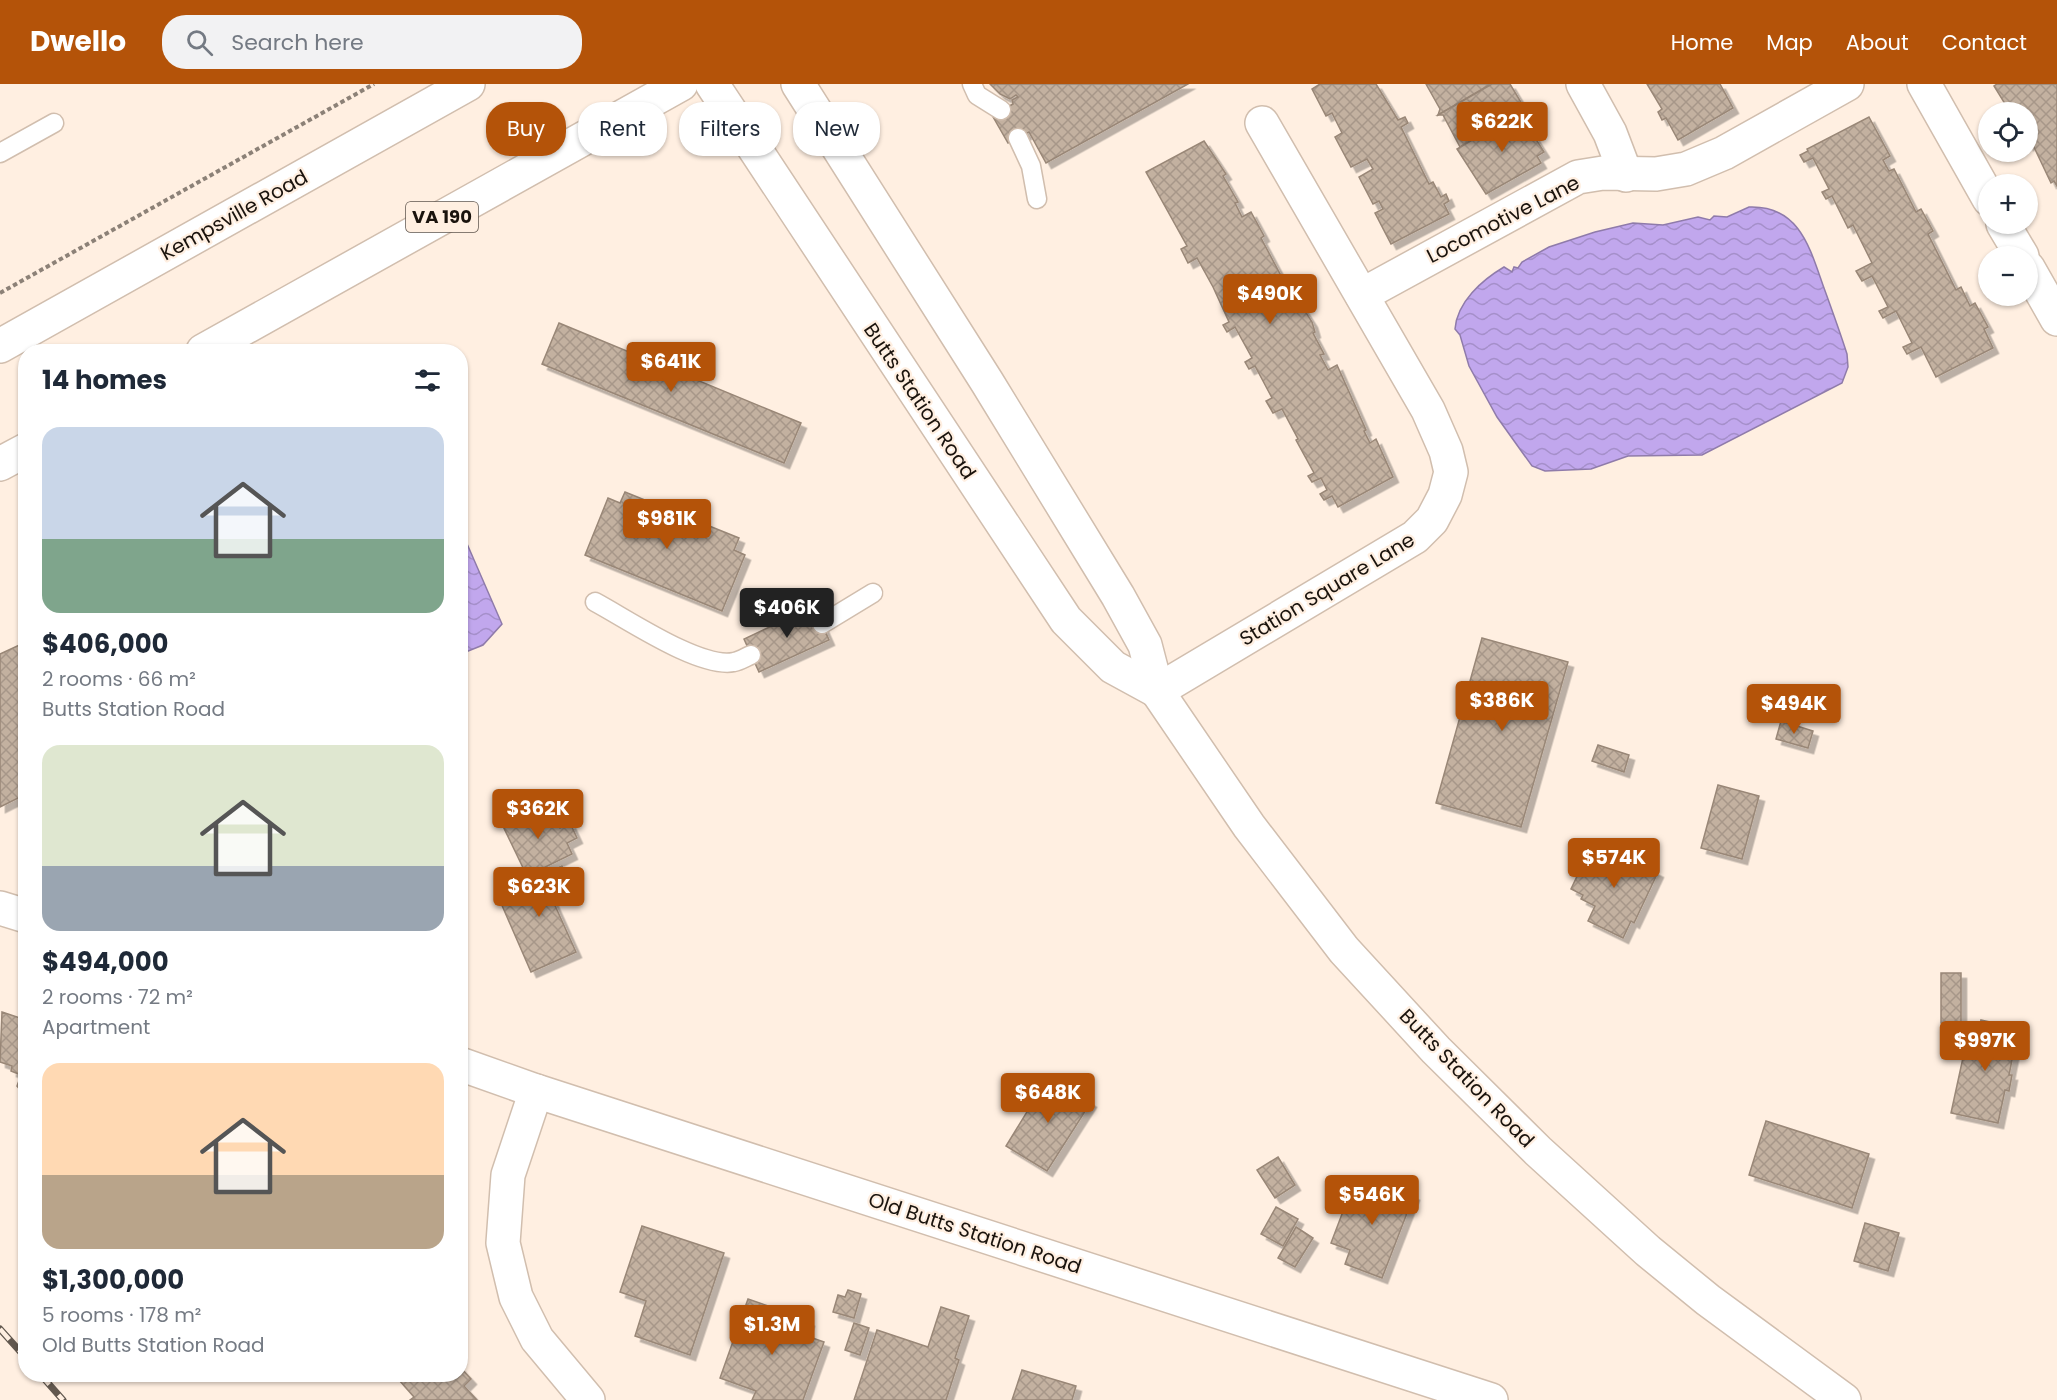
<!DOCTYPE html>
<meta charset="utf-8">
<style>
:root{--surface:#fff;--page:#f2f2f3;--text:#1f2937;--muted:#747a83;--accent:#b45309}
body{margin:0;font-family:Poppins,sans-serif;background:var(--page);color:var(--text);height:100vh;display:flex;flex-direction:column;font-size:22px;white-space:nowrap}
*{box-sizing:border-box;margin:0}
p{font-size:20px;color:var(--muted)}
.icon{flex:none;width:33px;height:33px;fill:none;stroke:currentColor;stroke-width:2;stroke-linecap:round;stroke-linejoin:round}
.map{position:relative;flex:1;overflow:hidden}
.side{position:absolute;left:18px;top:260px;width:450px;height:1038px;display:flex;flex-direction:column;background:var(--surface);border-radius:24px;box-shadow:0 2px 4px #0004}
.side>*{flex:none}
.guide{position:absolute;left:486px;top:18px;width:570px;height:54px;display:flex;gap:12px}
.tools{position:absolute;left:1978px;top:18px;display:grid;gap:12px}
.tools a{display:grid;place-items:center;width:60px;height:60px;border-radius:50%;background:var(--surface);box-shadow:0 2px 4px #0004;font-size:30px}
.price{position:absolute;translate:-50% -51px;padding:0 14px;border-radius:6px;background:var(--accent);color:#fff;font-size:20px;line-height:39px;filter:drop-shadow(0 2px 3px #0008)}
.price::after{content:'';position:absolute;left:50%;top:36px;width:18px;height:14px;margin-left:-9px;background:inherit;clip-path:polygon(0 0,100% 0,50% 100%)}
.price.selected{background:#222;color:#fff}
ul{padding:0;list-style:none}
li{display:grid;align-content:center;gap:12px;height:318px;padding:0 24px}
li span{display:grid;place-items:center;height:186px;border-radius:18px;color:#555}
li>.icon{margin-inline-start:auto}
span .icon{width:108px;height:108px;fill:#fffc;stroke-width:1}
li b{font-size:26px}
h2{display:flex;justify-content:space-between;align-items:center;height:72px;padding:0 24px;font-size:26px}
.tag{padding:0 21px;border-radius:24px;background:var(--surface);box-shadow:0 2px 4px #0004;font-size:21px;line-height:54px}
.tag.selected{background:var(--accent);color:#fff}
header{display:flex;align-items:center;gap:36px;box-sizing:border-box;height:84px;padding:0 30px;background:var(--accent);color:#fff}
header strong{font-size:28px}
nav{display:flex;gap:33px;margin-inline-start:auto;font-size:21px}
.search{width:420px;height:54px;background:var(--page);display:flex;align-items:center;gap:15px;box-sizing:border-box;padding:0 21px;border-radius:24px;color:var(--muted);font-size:22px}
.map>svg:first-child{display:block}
</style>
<header>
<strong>Dwello</strong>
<div class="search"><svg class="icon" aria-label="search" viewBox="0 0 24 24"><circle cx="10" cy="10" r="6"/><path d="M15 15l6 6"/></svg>Search here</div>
<nav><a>Home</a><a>Map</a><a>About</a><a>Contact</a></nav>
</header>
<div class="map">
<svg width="2057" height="1316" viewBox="0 0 2057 1316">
<defs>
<pattern id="water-waves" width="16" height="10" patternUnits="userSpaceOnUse" patternTransform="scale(1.5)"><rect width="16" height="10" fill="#c1a7ed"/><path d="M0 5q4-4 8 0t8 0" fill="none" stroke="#a58fca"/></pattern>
<pattern id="building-cross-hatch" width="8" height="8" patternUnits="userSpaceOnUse" patternTransform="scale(1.5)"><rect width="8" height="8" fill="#c3b1a0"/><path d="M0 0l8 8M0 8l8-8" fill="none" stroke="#a79789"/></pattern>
<filter id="shadow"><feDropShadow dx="5.5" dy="5.5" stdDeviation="0" flood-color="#0004"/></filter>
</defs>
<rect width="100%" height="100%" fill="#ffefe1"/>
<g fill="url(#water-waves)" stroke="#8f7baa" stroke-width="1.5">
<path d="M1749 123C1800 121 1810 165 1824 204 1832 226 1840 248 1847 270L1848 283 1842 299 1702 371 1628 372 1591 385 1545 387 1532 382 1497 333 1469 282 1460 251 1455 245C1457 218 1482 196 1504 183L1512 188 1514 183 1518 184 1522 178 1549 163 1595 148 1633 139 1663 141 1698 133 1710 136 1714 132 1727 133Z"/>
<path d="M461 446 502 540 483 561 461 570Z"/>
</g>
<g fill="url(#building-cross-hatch)" stroke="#998777" stroke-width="1.5" filter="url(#shadow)">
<path d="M990 0H1188L1046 79 1029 48 1008 59 992 31 1013 20 1012 16 1018 13 1016 11 1010 15 1000 10Z"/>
<path d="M1320 0H1376L1398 36 1405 33 1408 39 1401 43 1429 100 1433 98 1441 113 1446 110 1449 117 1444 120 1449 130 1391 160 1375 129 1383 125 1379 117 1373 120 1359 93 1373 85 1367 75 1351 83 1335 53 1342 49 1332 29 1326 32 1312 5Z"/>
<path d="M1426 0H1491L1438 31 1440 25Z"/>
<path d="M1492 0H1510L1525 25 1460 63 1443 31H1438Z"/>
<path d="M1647 0H1720L1733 24 1678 56 1666 34 1662 36 1658 28 1662 25Z"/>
<path d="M1997 0H2057V102L2054 97 2051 99 2032 59 2028 61V28H2010L1994 2Z"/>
<path d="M1525 25 1530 34 1522 39 1531 54 1534 52 1544 68 1537 72 1541 79 1486 110 1457 65Z"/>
<path d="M1869 33 1890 72 1883 76 1889 87 1894 85 1916 128 1921 125 1933 147 1928 150 1956 206 1961 203 1970 222 1975 219 1988 243 1984 245 1993 264 1936 293 1921 263 1907 270 1903 263 1912 259 1896 227 1883 234 1879 227 1888 223 1872 192 1862 197 1856 187 1872 179 1853 141 1848 144 1832 112 1826 115 1822 108 1829 105 1813 74 1804 78 1800 71 1808 67 1807 65Z"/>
<path d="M1204 57 1226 90 1223 92 1238 118 1235 119 1242 133 1251 128 1264 152 1261 154 1288 205 1285 207 1288 213 1294 210 1312 238 1315 248 1313 249 1324 270 1320 271 1328 286 1337 281 1366 346 1364 347 1370 359 1376 355 1393 393 1338 423 1332 412 1324 416 1320 410 1327 406 1321 394 1312 398 1308 392 1314 389 1296 356 1298 355 1282 325 1273 329 1266 317 1272 314 1255 282 1249 285 1245 278 1252 274 1235 243 1227 248 1223 241 1229 238 1213 203 1197 174 1188 179 1181 165 1187 162 1146 88Z"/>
<path d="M559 239 801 339 784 379 542 280Z"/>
<path d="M625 408 739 454 734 466 745 471 722 527 585 471 608 414 620 419Z"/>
<path d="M814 522 829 556 759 588 744 555Z"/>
<path d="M1482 554 1568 578 1521 743 1436 719Z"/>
<path d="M26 558V731L18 714 0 723V570Z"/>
<path d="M1781 637 1813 647 1808 664 1776 655Z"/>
<path d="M1598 661 1629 671 1624 688 1592 677Z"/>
<path d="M1718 701 1759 712 1742 775 1701 764Z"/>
<path d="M533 722 540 737 554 731 560 744 570 739 577 754 567 759 572 770 527 792 501 738Z"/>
<path d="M1592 761 1603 767 1605 763 1658 788 1634 839 1631 837 1623 854 1588 837 1595 822 1581 815 1583 811 1571 805Z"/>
<path d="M562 782 573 806 552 815 576 868 531 888 497 810Z"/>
<rect x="1941" y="889" width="20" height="50"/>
<path d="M2 928 26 936V1013L17 1002 21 991 11 987 12 982 0 978Z"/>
<path d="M1981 936 2013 943 2011 955 2016 956 2009 991H2012L2009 1007 2005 1006 1998 1039 1951 1029 1969 946 1978 948Z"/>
<path d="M1049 992 1091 1018 1047 1087 1006 1062Z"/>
<path d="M1766 1037 1869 1070 1852 1124 1749 1091Z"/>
<path d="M1278 1073 1295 1101 1275 1114 1257 1086Z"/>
<path d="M1376 1096 1414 1111 1382 1194 1345 1180 1350 1166 1331 1159 1353 1101 1372 1108Z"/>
<path d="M1276 1123 1298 1135 1283 1162 1261 1150Z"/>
<path d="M1865 1139 1899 1149 1888 1187 1854 1177Z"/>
<path d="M642 1142 724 1169 690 1271 635 1252 646 1217 620 1208Z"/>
<path d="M1296 1143 1313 1154 1295 1183 1278 1174Z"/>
<path d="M848 1206 861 1210 854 1234 833 1228 838 1211 845 1213Z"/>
<path d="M748 1215 771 1223 764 1241 782 1244 787 1229 809 1237 804 1251 824 1258 803 1316H752L756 1307 720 1294Z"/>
<path d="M941 1223 969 1232 955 1274 959 1276 946 1316H854L877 1246 928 1263Z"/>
<path d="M854 1239 869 1244 860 1271 845 1266Z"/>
<path d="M460 1283 471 1295 464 1302 477 1316H410L414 1313 399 1296 405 1290H460Z"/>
<path d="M1022 1286 1076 1302 1072 1316H1012Z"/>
</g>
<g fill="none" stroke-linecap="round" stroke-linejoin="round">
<g stroke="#d1beae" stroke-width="21">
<g id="lane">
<path d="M972 0 977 11 1001 26"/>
<path d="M1018 54 1031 82 1037 115"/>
<path d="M0 69 54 39"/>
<path d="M595 518C627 535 700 585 734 578 740 577 746 573 751 571"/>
<path d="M822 540 873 509"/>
</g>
</g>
<g stroke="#d1beae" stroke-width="36">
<g id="street">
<path d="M1583 0 1610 49 1626 91"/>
<path d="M1924 0 1989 115"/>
<path d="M2003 140 2022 172"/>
<path d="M2028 184 2057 235"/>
<path d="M1362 211 1578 93 1603 89 1656 90 1686 85 1724 69 1847 0"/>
<path d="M1157 607 1415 453 1432 436 1445 411 1451 388 1446 367 1428 326 1262 39"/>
<path d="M0 824 26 832"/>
<path d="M460 980 536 1007 1491 1316"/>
<path d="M536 1007 508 1091 503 1159 516 1213 537 1255 588 1316"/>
</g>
</g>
<g stroke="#d1beae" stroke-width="36">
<g id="secondary">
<path d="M712 0 1066 536 1113 583 1157 607"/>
<path d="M798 0 987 298 1118 512 1145 561 1157 607 1249 742 1344 866 1436 966 1538 1067 1648 1167 1708 1216 1844 1316"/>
</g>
</g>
<g stroke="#d1beae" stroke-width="36">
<g id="primary">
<path d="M0 262 468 0"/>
<path d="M203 267 681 0"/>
<path d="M0 380 26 366"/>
</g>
</g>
<path stroke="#8c8177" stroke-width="4" stroke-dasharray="4.5 3" stroke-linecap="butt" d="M0 209 374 0"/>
<use href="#lane" stroke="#fff" stroke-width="18"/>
<use href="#street" stroke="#fff" stroke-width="33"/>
<use href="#secondary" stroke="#fff" stroke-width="33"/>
<use href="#primary" stroke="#fff" stroke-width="33"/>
<g stroke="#62584f" stroke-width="7">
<g id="rail">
<path d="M0 1245 26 1274"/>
<path d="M40 1290 63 1316"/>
</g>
</g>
<use href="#rail" stroke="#ffefe1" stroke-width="4.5" stroke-dasharray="14" stroke-linecap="butt"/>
</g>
<g text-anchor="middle" stroke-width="4.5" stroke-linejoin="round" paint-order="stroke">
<rect fill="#ffefe1" stroke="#5f554d" stroke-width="1.5" x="406" y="118" width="72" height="30" rx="4.5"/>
<g font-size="18" font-weight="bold" fill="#1a130d">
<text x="442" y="139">VA 190</text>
</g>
<g font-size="20" fill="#1a130d" stroke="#ffefe1">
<text transform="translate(234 131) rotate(-29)" y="7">Kempsville Road</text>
<text transform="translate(1503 135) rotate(-27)" y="7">Locomotive Lane</text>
<text transform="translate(920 317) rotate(56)" y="7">Butts Station Road</text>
<text transform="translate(1327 505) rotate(-31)" y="7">Station Square Lane</text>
<text transform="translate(1467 994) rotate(46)" y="7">Butts Station Road</text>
<text transform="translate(975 1149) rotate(18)" y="7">Old Butts Station Road</text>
</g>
</g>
</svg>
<div class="tools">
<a><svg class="icon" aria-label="locate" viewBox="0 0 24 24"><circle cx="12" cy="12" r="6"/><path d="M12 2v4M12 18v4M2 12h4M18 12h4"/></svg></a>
<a>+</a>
<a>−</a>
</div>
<b class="price" style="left:1502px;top:69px">$622K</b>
<b class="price" style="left:1270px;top:241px">$490K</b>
<b class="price" style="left:671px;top:309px">$641K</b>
<b class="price" style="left:667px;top:466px">$981K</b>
<b class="price selected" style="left:787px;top:555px">$406K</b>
<b class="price" style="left:1502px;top:648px">$386K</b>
<b class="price" style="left:1794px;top:651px">$494K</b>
<b class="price" style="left:538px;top:756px">$362K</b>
<b class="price" style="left:1614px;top:805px">$574K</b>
<b class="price" style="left:539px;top:834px">$623K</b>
<b class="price" style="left:1985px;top:988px">$997K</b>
<b class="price" style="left:1048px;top:1040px">$648K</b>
<b class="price" style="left:1372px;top:1142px">$546K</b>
<b class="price" style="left:772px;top:1272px">$1.3M</b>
<div class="guide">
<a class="tag selected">Buy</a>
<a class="tag">Rent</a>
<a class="tag">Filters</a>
<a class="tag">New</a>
</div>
<section class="side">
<h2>14 homes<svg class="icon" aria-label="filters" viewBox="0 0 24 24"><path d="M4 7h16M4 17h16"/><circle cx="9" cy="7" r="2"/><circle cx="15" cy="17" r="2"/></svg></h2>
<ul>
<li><span style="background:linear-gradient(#c9d6e8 60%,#7fa58c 0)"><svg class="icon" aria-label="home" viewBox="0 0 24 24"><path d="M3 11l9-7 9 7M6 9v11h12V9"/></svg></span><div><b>$406,000</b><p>2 rooms · 66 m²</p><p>Butts Station Road</p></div></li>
<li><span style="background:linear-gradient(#dfe7d0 65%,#9aa5b1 0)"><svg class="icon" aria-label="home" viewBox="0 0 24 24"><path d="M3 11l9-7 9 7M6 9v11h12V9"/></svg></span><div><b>$494,000</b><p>2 rooms · 72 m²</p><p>Apartment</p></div></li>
<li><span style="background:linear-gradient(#ffd9b3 60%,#b9a48a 0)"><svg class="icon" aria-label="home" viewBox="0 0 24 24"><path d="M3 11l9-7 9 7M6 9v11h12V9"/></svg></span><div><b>$1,300,000</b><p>5 rooms · 178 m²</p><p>Old Butts Station Road</p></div></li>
</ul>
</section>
</div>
